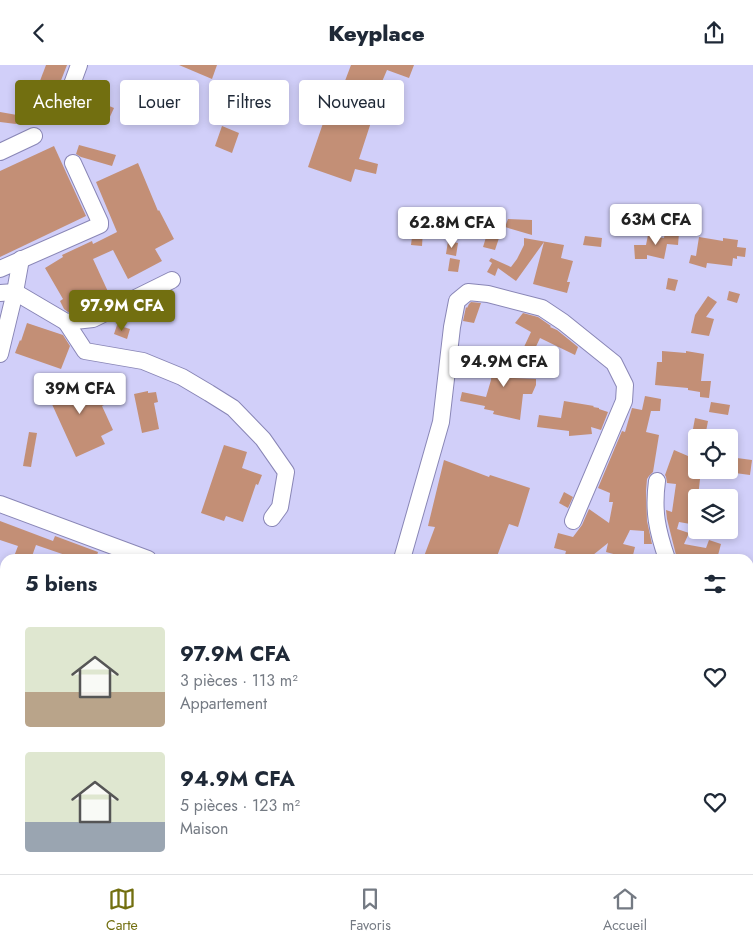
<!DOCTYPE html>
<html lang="fr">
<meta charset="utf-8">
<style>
:root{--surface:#fff;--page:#f6f6f7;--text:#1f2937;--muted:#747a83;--line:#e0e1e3;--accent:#726f10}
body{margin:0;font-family:Jost,sans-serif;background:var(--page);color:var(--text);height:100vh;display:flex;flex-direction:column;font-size:19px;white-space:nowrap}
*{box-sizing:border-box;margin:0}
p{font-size:16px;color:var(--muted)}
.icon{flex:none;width:28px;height:28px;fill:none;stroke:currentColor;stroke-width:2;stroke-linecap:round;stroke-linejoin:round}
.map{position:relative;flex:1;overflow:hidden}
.details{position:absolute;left:0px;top:489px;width:754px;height:321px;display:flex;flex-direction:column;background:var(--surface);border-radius:15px 15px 0 0;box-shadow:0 2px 8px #0003}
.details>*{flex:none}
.hud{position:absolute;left:15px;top:15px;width:500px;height:45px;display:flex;gap:10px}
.fabs{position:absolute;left:688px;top:364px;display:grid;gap:10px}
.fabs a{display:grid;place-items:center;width:50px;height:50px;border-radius:5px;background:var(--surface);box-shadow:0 2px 8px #0003;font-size:25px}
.price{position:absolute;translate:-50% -42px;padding:0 11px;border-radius:5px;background:#fff;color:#222;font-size:16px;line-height:32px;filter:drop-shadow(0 1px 2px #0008)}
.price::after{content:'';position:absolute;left:50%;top:30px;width:15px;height:11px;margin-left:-8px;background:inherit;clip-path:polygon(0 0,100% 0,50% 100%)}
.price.on{background:var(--accent);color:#fff}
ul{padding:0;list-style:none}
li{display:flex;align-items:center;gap:15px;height:125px;padding:0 25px}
li span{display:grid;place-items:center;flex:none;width:140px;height:100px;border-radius:5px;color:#555}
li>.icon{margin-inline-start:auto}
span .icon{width:60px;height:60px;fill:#fffc;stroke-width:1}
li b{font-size:21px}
h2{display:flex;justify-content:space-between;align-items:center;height:60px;padding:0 25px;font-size:21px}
.chip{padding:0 18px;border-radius:5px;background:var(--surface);box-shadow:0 2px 8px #0003;font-size:18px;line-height:45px}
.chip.on{background:var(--accent);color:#fff}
header{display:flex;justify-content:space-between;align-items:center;height:65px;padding:0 25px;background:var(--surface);font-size:22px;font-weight:800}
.menu{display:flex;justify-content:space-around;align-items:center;height:70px;border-top:1px solid var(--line);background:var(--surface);font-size:14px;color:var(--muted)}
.menu a{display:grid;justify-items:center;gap:2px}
.menu .on{color:var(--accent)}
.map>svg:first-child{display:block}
</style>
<header><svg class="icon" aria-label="back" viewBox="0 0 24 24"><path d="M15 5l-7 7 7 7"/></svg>Keyplace<svg class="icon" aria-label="share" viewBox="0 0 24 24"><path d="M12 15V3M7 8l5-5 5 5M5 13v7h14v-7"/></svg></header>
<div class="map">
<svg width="753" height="809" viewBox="0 0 753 809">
<rect width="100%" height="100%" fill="#d1cff9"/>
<g fill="#c38f76">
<path d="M46 0H67L53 36 35 29Z"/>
<path d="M179 0H217L212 14Z"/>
<path d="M351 0H414L409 13 387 5 369 47 374 48 359 94 378 99 376 109 355 104 351 117 308 102 331 35 337 37Z"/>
<path d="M90 33 114 43 108 56 85 46Z"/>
<path d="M0 47 17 50 16 59 0 57Z"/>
<path d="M222 61 239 68 232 88 215 81Z"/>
<path d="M79 80 116 90 112 101 81 92 76 89Z"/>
<path d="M54 81 86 151 0 192V106Z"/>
<path d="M138 98 158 146 159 145 174 174 155 184 162 196 128 214 113 185 93 194 110 231 79 246 68 247 64 244 60 236 63 234 45 203 63 192 62 190 92 176 93 179 117 167 96 117Z"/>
<path d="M508 154 532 155V170L505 162Z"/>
<path d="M413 164 423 165 422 181 411 180Z"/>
<path d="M665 166 679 168 678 180 667 179 664 194 647 190V194H635L634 180H646L648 170 664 173Z"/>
<path d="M487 169 499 173 495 185 483 182Z"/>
<path d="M585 171 602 173 601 182 583 180Z"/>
<path d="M699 172 723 176V173L738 175 737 182 746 183 745 192 737 191V194L733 193 732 201 707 198 706 203 689 198 691 190 696 191Z"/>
<path d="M524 173 564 180 561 193 573 196 567 217H570L567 228 533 219 544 177 516 216 498 203 495 211 487 207 492 198 489 196 491 193 511 202 517 194 524 180Z"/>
<path d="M448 176 458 178 456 191 446 189Z"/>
<path d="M450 193 460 195 458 207 448 206Z"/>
<path d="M668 213 678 215 675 226 666 224Z"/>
<path d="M729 226 740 229 737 238 727 235Z"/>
<path d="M162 231 170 244 149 257 140 242Z"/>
<path d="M708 231 717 237 706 252 714 254 709 271 691 268 695 250Z"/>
<path d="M471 237 481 238 474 258 463 256 466 242 467 243 469 239Z"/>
<path d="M523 248 538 252 551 261 550 262 557 265 578 282 575 290 540 273 533 288 524 282 531 267 515 258Z"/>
<path d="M27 258 63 270 70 281 61 304 15 288 20 275 21 276Z"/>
<path d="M117 260 130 264 127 274 114 269Z"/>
<path d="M494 284 521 291 514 313 536 314V320L532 329H523L520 355 493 349 494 346 484 344 485 341 460 336 462 327 486 332 491 315Z"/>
<path d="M662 286 686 288V286L704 289 701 316H711L709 333 700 332V327L688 325V323L655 320 657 297H662Z"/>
<path d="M544 297 554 298 552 310 543 308Z"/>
<path d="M74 312 79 323 93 316 104 340 102 341 113 365 101 371 105 379 76 392 46 326Z"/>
<path d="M148 326V328L156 327 158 337 154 338 159 364 142 368 134 329Z"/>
<path d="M645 331 661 334 660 346H651L646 367 659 370 653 407 649 411 647 414 646 426 647 456 652 479H644V466L630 465 623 479 635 482 632 494 606 487 608 478 588 494H564L566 486 554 483 558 468 573 472 582 460 589 444 609 458 613 437H609L610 428 598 423 622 366 625 367 632 343 642 345Z"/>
<path d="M564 336 594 341 593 342 599 343V344L608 347 601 365 591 362 592 369 569 371V366L537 362 539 350 561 353Z"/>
<path d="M711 337 730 340 728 350 709 347Z"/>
<path d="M695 353 708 356 705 372H696V405H701L698 432H696V460L679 457 677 464 689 468 684 479 706 483 709 475 721 479 717 494H677L667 454 666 445 672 447 676 419 667 418 666 412 665 410 674 385 688 391Z"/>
<path d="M29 367 37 368 31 402 23 401Z"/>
<path d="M224 380 247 387 242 403 262 410 258 420 256 419 243 457 226 451 224 456 201 448Z"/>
<path d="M737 393 752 395 750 410 735 408Z"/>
<path d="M444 395 489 412 490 410 530 423 518 462 509 459 496 494H423L435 462 428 461Z"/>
<path d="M564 427 573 432 568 443 559 438Z"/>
<path d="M0 456 53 476 55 471 98 487 96 494H70L71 492 36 480 31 494H13L18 481 0 475Z"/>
</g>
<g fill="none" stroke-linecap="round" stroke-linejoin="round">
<g stroke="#8986b6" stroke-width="18">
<g id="minor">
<path d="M67 33 79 0"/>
<path d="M0 87 34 71"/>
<path d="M0 204 100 160V157L73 98"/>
<path d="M0 228 15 227 66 257 93 254 172 215"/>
<path d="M66 257 85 286 143 296 182 312 209 328 233 343 263 374 286 407 280 442 272 453"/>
<path d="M0 289 15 227 21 194"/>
<path d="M657 416C653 446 657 465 667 494"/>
<path d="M0 439 148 494"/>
<path d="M402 494 441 357 452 262 457 236 468 227 488 229 542 243 563 257 614 298 625 320 624 336 573 456"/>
<path d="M749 659H753"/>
<path d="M242 805 254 809"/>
<path d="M661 805V809"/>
<path d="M55 809 56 805"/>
<path d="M322 809V805"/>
<path d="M462 809 463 805"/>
</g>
</g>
<use href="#minor" stroke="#fff" stroke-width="16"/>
</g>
</svg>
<div class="fabs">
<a><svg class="icon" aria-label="locate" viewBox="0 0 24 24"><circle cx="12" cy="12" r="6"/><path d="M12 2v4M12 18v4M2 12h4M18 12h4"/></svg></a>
<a><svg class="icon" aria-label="layers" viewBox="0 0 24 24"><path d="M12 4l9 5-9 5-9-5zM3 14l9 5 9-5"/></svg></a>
</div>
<b class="price" style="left:656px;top:181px">63M CFA</b>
<b class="price" style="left:452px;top:184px">62.8M CFA</b>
<b class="price on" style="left:122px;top:267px">97.9M CFA</b>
<b class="price" style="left:504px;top:323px">94.9M CFA</b>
<b class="price" style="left:80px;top:350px">39M CFA</b>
<div class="hud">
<a class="chip on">Acheter</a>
<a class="chip">Louer</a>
<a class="chip">Filtres</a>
<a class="chip">Nouveau</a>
</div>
<section class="details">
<h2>5 biens<svg class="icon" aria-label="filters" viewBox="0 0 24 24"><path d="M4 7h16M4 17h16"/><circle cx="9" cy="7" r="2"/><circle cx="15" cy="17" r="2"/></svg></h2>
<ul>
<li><span style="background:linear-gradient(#dfe7d0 65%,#b9a48a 0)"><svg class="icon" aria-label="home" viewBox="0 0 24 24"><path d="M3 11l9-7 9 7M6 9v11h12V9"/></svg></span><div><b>97.9M CFA</b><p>3 pièces · 113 m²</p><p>Appartement</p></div><svg class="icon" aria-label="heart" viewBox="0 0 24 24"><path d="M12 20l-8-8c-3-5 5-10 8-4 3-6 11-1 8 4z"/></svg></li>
<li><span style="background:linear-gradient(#dfe7d0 70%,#9aa5b1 0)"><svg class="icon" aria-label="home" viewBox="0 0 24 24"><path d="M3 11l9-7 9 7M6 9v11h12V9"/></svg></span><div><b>94.9M CFA</b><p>5 pièces · 123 m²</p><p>Maison</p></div><svg class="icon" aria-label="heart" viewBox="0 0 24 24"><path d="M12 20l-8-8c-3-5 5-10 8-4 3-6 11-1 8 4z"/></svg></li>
</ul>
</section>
</div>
<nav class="menu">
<a class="on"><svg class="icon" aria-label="map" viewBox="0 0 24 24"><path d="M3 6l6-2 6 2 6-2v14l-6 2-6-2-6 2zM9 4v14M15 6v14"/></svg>Carte</a>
<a><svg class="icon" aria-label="saved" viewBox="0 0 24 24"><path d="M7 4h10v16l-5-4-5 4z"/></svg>Favoris</a>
<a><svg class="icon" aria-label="home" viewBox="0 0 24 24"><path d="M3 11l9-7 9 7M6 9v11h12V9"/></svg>Accueil</a>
</nav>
